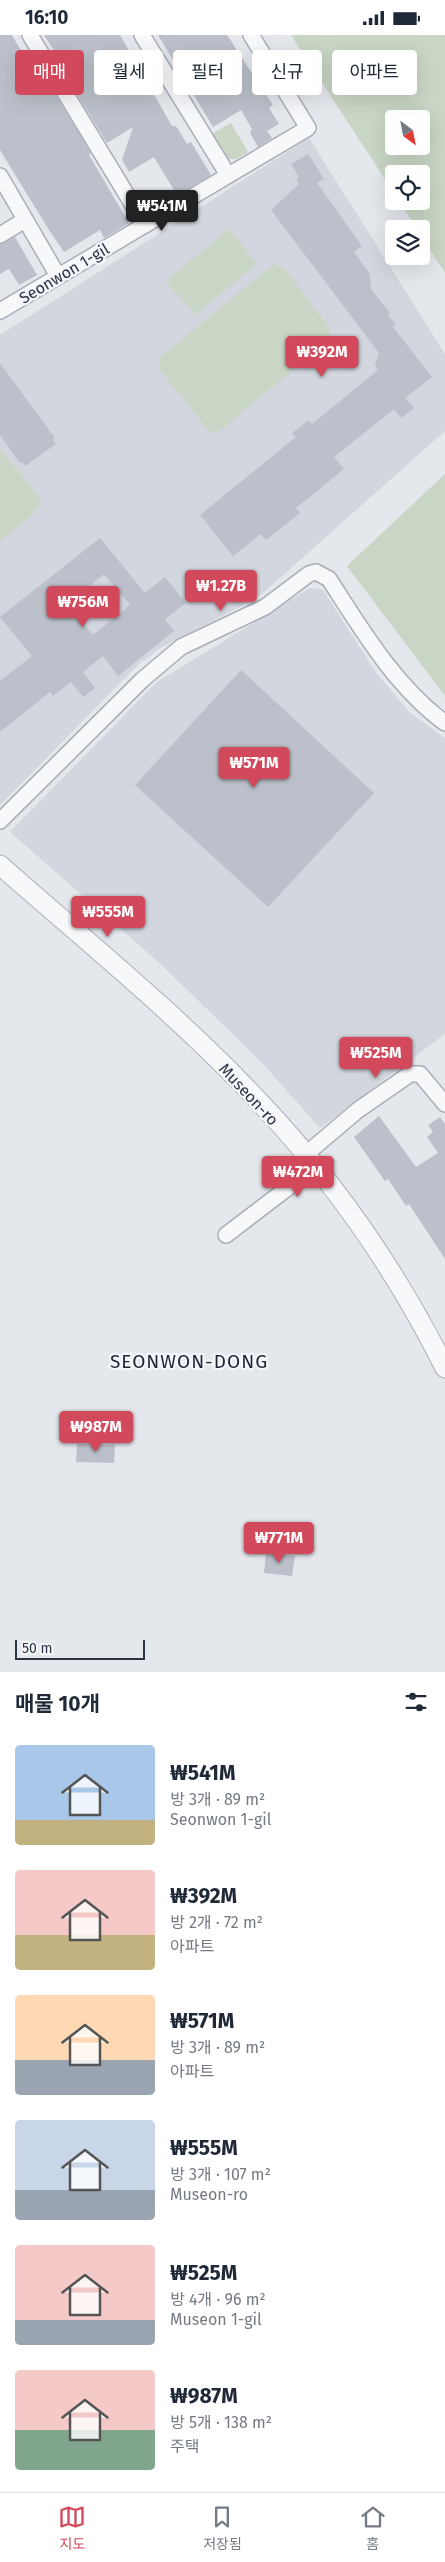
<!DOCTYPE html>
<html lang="ko">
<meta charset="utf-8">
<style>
:root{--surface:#fff;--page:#f2f2f3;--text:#1f2937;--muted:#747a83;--line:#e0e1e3;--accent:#d1495b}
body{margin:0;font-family:"Fira Sans","Noto Sans KR",sans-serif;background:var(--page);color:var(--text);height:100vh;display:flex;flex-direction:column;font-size:19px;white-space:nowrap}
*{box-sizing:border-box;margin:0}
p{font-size:16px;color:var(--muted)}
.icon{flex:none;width:28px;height:28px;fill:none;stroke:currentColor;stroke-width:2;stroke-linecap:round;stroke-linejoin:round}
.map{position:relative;height:1637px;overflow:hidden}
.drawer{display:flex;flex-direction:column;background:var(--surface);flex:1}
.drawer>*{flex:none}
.banner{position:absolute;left:15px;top:15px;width:415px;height:45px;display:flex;gap:10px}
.needle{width:32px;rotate:148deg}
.fabs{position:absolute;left:385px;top:75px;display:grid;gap:10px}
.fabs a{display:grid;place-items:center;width:45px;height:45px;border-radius:5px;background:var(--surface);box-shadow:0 5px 20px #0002;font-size:25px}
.scale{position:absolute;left:15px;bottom:12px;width:130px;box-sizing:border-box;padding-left:5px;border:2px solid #2b3445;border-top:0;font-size:14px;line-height:18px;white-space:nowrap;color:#2b3445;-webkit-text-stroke:4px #f4f6f9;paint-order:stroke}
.price{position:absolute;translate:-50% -42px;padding:0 11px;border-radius:5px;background:var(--accent);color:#fff;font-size:16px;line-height:32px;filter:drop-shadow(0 1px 2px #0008)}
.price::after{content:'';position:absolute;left:50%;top:30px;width:15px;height:11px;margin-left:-8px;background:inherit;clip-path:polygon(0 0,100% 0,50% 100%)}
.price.on{background:#222;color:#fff}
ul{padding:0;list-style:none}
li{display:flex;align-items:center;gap:15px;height:125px;padding:0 15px}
li span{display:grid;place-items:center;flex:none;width:140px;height:100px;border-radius:5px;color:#555}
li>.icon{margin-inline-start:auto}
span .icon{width:60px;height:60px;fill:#fffc;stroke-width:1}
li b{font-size:21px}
h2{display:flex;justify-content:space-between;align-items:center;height:60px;padding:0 15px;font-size:21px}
.chip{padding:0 18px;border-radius:5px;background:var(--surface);box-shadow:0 5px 20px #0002;font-size:18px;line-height:45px}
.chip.on{background:var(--accent);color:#fff}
.status{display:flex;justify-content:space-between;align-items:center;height:35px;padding:0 25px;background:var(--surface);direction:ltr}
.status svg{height:14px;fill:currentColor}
.dock{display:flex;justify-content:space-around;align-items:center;height:70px;border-top:1px solid var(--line);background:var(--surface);font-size:14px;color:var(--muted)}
.dock a{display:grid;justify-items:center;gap:2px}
.dock .on{color:var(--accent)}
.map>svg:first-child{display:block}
</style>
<div class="status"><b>16:10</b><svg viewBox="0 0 49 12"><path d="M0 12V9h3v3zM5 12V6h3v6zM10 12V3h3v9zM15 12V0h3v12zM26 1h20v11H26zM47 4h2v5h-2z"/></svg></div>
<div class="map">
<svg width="445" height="1637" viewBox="0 0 445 1637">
<rect width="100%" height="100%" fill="#e4e7ec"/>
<g fill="#d2d6de">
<path d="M309 103 445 319V396L263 558 234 575 160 613 139 629 0 770V300Z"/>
<path d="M310 553 323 555 375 636 409 677 445 703V999L320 1093 263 1029 209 976 155 924 10 797 157 647Z"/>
</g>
<g fill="#c9d6c5" fill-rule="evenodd">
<path d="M291 0H445V238L421 201V194H417L399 166H421V139H394V158ZM394 84H421V111H394Z"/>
<path d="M231 88 248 117 236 124H227L212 99Z"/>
<path d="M229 194 257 229 195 280 166 246Z"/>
<path d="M274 229 286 235 330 294V304L222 394 215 397 209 396 160 335 159 323Z"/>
<path d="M0 414 40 463 41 467 33 479 0 506Z"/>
<path d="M445 439V661L347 531Z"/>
</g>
<g fill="#bbc0ca" fill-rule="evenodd">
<path d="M0 0H12L30 32 36 28 91 118 89 120 129 188 104 203 100 195 64 217 49 195 0 115Z"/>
<path d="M44 0H120L172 91H176L187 109 191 107 211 140 177 160 154 122 129 137 122 125 133 92 107 108 52 19 55 17Z"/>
<path d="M158 0H227L273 70 269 73 279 89 267 96 272 103 258 112 250 98 252 94 241 75 213 92Z"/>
<path d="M308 119 324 144 317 148 362 211 354 217 370 239 371 254 390 278 388 280 396 290 393 292 432 342 405 363 414 373 401 383 394 374 334 422 344 434 296 473 300 478 266 505 261 499 233 521 200 480 296 402 292 398 309 385 312 389 378 335 375 329 379 318 271 175 299 149 296 144 299 142 291 129Z"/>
<path d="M15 202 37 240 19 250 9 234 0 239V209Z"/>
<path d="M0 328 55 403 53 404 56 409 25 431 22 427 20 428 0 400Z"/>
<path d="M100 503 145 558 165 542 186 568 165 584 174 596 118 641 103 621 83 637 95 653 83 662 71 647 53 661 50 657 0 697V646L32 621 0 582ZM104 539 130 570 93 600 67 569Z"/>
<path d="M241 635 374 758 268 872 135 750Z"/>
<path d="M379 1081 416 1132 438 1118 427 1102 433 1097 428 1090 440 1082 445 1089V1224L409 1169 406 1171 388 1144 385 1146 354 1102Z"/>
<path d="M77 1409 115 1410 114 1428 76 1427Z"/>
<path d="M266 1518 295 1521 292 1541 264 1538Z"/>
</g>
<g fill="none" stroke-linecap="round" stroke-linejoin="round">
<g stroke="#a9aeb7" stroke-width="18">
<g id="minor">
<path d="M30 0 145 190"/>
<path d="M142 0 228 140"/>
<path d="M0 141 58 241"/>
<path d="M0 200 25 185"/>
<path d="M0 276 308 93 251 0"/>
<path d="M0 786 142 645 181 612 265 572 309 539 316 537 329 544C362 595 395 651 445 688"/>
<path d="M305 1120 358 1075 410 1039H420L445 1069"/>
<path d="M226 1200 315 1132"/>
</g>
</g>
<g stroke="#a9aeb7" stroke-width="21">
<path id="tertiary" d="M0 830C85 905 174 977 252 1059 330 1140 395 1233 445 1333"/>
</g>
<use href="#minor" stroke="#f7f8fa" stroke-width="15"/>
<use href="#tertiary" stroke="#f7f8fa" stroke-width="19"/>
</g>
<g text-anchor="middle" stroke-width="4.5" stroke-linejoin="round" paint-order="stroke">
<g font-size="16" fill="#2b3445" stroke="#f4f6f9">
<text transform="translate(64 238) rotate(-31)" y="6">Seonwon 1-gil</text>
<text transform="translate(249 1059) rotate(47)" y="6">Museon-ro</text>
</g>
<g font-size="19" letter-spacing="1" fill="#1d2536" stroke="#f4f6f9">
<text x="189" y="1333">SEONWON-DONG</text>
</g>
</g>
</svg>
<div class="fabs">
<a><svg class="needle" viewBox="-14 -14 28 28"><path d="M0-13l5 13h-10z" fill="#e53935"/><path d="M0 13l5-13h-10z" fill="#747a83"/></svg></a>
<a><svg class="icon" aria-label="locate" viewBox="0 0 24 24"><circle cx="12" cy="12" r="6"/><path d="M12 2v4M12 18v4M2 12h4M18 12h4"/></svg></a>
<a><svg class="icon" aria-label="layers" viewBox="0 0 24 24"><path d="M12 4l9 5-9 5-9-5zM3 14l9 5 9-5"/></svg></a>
</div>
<div class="scale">50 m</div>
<b class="price on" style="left:162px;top:197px">₩541M</b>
<b class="price" style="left:322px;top:343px">₩392M</b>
<b class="price" style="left:221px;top:577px">₩1.27B</b>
<b class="price" style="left:83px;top:593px">₩756M</b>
<b class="price" style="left:254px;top:754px">₩571M</b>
<b class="price" style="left:108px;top:903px">₩555M</b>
<b class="price" style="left:376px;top:1044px">₩525M</b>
<b class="price" style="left:298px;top:1163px">₩472M</b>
<b class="price" style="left:96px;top:1418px">₩987M</b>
<b class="price" style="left:279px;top:1529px">₩771M</b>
<div class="banner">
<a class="chip on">매매</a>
<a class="chip">월세</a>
<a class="chip">필터</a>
<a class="chip">신규</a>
<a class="chip">아파트</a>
</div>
</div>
<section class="drawer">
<h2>매물 10개<svg class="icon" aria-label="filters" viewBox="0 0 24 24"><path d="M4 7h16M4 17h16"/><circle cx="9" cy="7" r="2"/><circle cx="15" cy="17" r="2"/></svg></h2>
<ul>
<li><span style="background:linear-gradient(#a9c7e8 75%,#c2b280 0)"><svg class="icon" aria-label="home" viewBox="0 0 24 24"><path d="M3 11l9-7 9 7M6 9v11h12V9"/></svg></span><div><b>₩541M</b><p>방 3개 · 89 m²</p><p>Seonwon 1-gil</p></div></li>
<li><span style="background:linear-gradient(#f6c9c9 65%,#c2b280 0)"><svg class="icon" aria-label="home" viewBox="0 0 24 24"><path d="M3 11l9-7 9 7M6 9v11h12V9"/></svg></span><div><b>₩392M</b><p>방 2개 · 72 m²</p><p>아파트</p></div></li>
<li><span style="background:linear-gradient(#ffd9b3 65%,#9aa5b1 0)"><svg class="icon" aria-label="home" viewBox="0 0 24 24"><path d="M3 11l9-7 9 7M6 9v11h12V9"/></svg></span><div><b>₩571M</b><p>방 3개 · 89 m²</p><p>아파트</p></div></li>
<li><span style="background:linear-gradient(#c9d6e8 70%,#9aa5b1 0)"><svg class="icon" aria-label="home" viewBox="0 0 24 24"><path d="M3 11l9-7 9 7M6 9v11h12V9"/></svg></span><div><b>₩555M</b><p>방 3개 · 107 m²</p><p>Museon-ro</p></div></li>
<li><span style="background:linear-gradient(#f6c9c9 75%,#9aa5b1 0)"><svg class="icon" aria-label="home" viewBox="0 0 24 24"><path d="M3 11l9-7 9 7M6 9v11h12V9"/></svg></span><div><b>₩525M</b><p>방 4개 · 96 m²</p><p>Museon 1-gil</p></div></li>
<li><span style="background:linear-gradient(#f6c9c9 60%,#7fa58c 0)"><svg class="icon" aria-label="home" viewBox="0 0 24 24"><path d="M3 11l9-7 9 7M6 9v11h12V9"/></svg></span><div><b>₩987M</b><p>방 5개 · 138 m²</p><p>주택</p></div></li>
</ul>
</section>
<nav class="dock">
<a class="on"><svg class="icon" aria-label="map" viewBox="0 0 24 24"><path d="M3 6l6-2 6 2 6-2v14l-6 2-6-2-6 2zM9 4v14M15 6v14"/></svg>지도</a>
<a><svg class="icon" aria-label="saved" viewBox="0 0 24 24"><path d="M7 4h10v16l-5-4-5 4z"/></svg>저장됨</a>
<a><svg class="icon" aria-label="home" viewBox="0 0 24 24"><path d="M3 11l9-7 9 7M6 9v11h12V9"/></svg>홈</a>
</nav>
